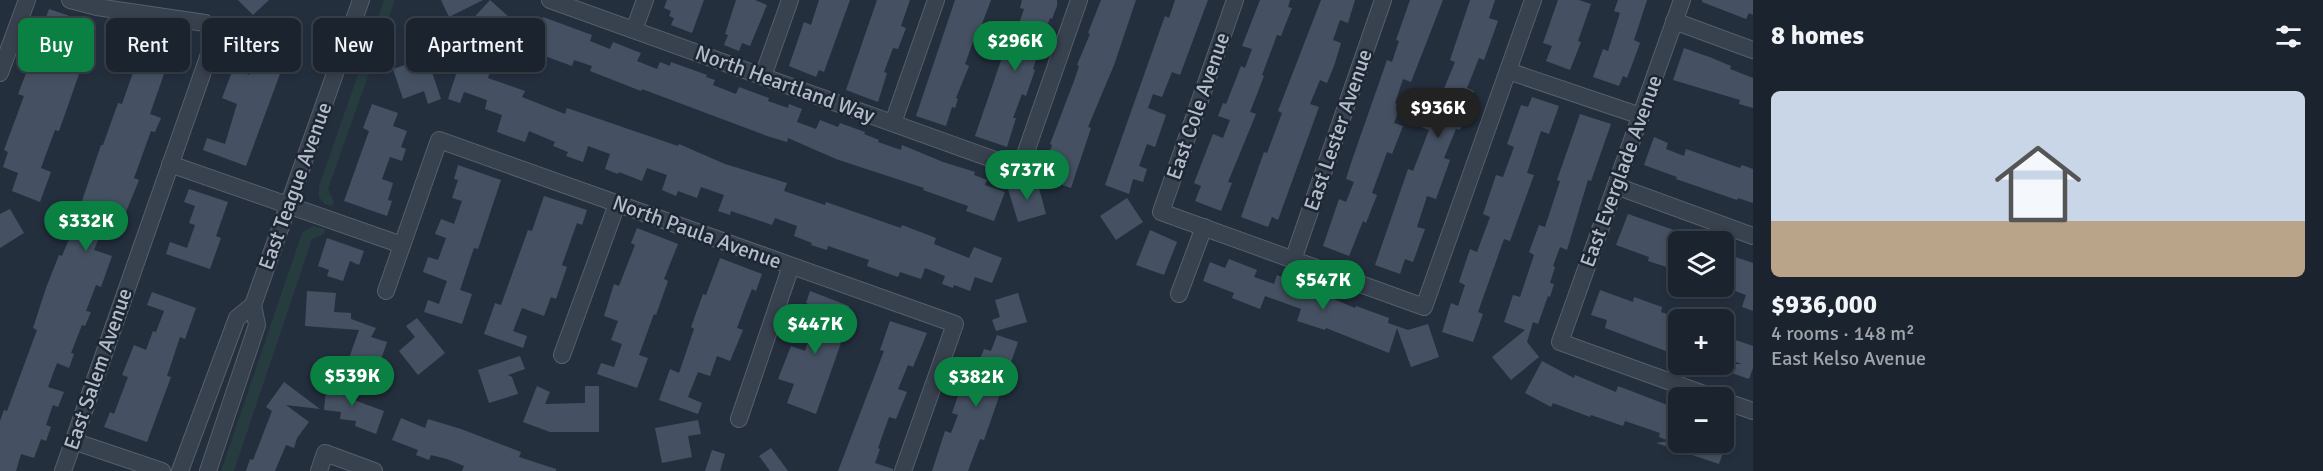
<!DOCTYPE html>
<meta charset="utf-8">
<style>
:root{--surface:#1b232e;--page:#282f3a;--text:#f1f3f6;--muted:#a0a4aa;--line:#39404a;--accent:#0b8043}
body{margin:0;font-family:Signika,sans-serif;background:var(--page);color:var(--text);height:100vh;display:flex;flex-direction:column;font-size:22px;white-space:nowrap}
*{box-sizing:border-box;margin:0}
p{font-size:20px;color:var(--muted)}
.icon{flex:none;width:33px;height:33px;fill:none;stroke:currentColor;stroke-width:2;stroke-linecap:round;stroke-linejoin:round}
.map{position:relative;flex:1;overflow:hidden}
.side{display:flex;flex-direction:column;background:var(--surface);width:570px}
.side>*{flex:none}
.top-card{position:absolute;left:18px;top:18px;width:570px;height:54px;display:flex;gap:12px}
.tools{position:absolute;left:1668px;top:231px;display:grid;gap:12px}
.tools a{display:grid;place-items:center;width:66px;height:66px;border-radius:9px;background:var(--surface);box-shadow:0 3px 9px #0003,0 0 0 2px var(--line);font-size:30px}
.price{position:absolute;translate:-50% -51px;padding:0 14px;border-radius:21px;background:var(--accent);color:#fff;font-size:20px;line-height:39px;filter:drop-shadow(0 2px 3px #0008)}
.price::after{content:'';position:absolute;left:50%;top:36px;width:18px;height:14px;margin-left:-9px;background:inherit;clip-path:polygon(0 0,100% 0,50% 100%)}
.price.on{background:#222;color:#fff}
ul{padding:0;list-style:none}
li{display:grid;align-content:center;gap:12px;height:318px;padding:0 18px}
li span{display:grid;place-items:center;height:186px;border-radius:9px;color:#555}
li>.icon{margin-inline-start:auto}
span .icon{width:108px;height:108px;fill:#fffc;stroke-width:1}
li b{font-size:26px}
h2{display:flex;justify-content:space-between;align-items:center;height:72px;padding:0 18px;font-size:26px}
.pill{padding:0 21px;border-radius:9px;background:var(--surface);box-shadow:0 3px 9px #0003,0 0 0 2px var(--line);font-size:21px;line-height:54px}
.pill.on{background:var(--accent);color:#fff}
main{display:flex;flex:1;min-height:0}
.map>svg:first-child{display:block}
</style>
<main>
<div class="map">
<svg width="1753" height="471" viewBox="0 0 1753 471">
<rect width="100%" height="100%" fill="#242f3e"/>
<g fill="#263c3f">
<path d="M384 0H395L328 189 334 202 332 206 325 204 319 197V186Z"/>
<path d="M313 226 325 229 324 234 312 239 234 471H221L301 236 303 232Z"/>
</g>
<g fill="#455162">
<path d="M238 0H269L253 15Z"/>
<path d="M441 0H483L449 17Z"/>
<path d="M490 0 511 19 492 41 486 35 483 38 468 24Z"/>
<path d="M667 0H704L692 33 671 25 674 18 669 16 671 11 664 8Z"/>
<path d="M736 0H755L767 5 750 46 742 43 739 51 724 45 728 35 725 34Z"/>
<path d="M819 0H850L824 72 819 70 816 77 789 66 804 22 811 25Z"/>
<path d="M877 0H910L901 26 906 28 898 49 893 48 884 72 887 73 878 102 846 90Z"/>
<path d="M955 0H991L980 29 978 28 965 64 969 66 956 98 958 99 955 108 952 107 946 126 916 116Z"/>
<path d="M1022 0H1057V6L1052 19 1050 18 1038 53 1033 69 1035 70 1026 96 1022 94 1013 118H1016L1007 147 975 136 1007 43 1012 44 1024 9 1020 8Z"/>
<path d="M1101 0H1136L1114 65 1088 127 1091 128 1071 188 1038 177 1043 164 1045 165 1052 145 1050 144 1074 81 1079 66 1077 65 1090 34 1088 33Z"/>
<path d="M1175 0H1208L1180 75 1172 72 1162 97 1153 94 1148 108 1166 115 1155 147 1147 144 1139 166 1147 169 1143 182 1133 179 1129 194 1105 185 1155 44 1165 16 1169 18Z"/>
<path d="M1260 0H1290L1288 7 1292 8 1281 36 1277 35 1262 75 1264 76 1250 112 1256 114 1228 182 1232 183 1221 211 1195 201 1201 186 1194 183 1213 134 1223 138 1230 120 1218 116 1223 103 1226 104 1241 66 1245 68 1252 49 1242 46Z"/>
<path d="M1321 0H1355L1348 23 1340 20 1333 40 1341 43 1334 66 1327 83 1320 80 1310 104 1319 107 1278 220 1272 217 1268 227 1241 217 1264 152 1267 153 1282 113 1278 111Z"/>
<path d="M1410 0H1443L1411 82 1403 79 1395 103 1401 105 1394 123 1403 126 1392 154 1387 152 1372 193 1377 195 1366 223 1363 221 1349 256 1323 246 1339 199 1346 202 1354 182 1346 179 1351 163 1387 60 1392 62 1399 41 1396 40Z"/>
<path d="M1470 0H1495L1489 18 1498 21 1484 60 1479 58 1467 88 1474 91 1460 130 1456 129 1444 158 1450 160 1436 199 1427 196 1417 227 1425 229 1413 262 1405 259 1400 274 1375 265 1408 169 1413 171 1429 130 1421 127 1428 108 1433 110 1436 102 1438 103 1455 62 1450 60Z"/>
<path d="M1558 0H1579L1591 4 1578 41 1581 42 1570 70 1546 61 1552 46 1543 43Z"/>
<path d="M1618 0H1647L1634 40 1640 43 1636 54 1627 78 1623 76 1619 86 1593 77 1603 49 1608 51 1620 13 1614 11Z"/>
<path d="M1702 0H1753V15L1749 13 1746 19 1702 2Z"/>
<path d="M49 9 93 24 81 59 84 60 59 131 55 130 41 168 51 172 40 202 12 191 18 173 3 167 8 152 4 150 24 96 18 94 30 63 35 65 50 25 44 23Z"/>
<path d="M260 16 297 27 289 55H287L246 166 203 150 207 138 225 144 237 104 222 98 233 69 249 75 256 56 259 57 267 31 257 28Z"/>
<path d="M531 17 541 20 543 17 592 35 590 41 610 49 613 42 641 53 637 61 657 69 660 62 670 66 671 62 707 75 706 77 715 80 713 85 736 94 739 87 769 98 768 101 788 108 789 104 802 109 797 122 816 129 820 120 838 127 840 123 865 132 864 134 879 140 878 142 901 150 902 145 943 162 975 172 974 175 987 180 985 185 1005 192 994 221 966 211 968 206 923 190 924 188 836 159 788 138 787 142 767 136 642 89 641 91 590 71 592 66 574 60 572 66 528 50 529 45 522 42Z"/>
<path d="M144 28 188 44 182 60 176 58 171 73 165 71 150 114 161 118 155 132 151 131 134 178 139 180 126 212 122 210 114 232 103 228 94 250 112 256 101 287 96 285 86 311 91 312 85 326 82 325 71 353 74 354 69 368 57 363 48 387 64 392 58 407 53 405 46 425 51 427 46 441 41 439 34 458 21 454 16 471H0V421L4 410 7 411 37 330 33 328 46 288 59 255 62 256 69 239 101 145H103L118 103 122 104 137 61 132 60Z"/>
<path d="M1684 48 1712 58 1731 66 1730 69 1753 78V108L1739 104 1740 100 1673 80Z"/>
<path d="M461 59 491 69 488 78 525 91 522 97 565 114 567 108 678 146 679 144 725 164 787 183 784 191 825 205 826 202 901 228 902 225 936 238 934 244 969 258 974 247 1002 258 992 283 975 277 970 291 954 285 953 288 942 284 945 276 925 268 921 279 900 272 898 277 867 266 869 260 828 246 827 250 811 245 812 243 794 236 797 226 775 218 772 225 731 211 730 215 718 211 724 195 701 187 697 198 678 191 676 196 662 190 667 175 647 168 642 181 619 172 618 174 605 169 610 154 588 146 583 162 566 156 568 152 553 146 555 142 529 131 525 142 497 132 502 115 485 109 487 100 464 92 460 103 448 99Z"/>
<path d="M420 60 423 69 430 66 441 99 428 104 424 91 403 99 393 69Z"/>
<path d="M1532 97 1559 106 1549 134 1541 131 1527 173 1534 175 1510 241 1504 239 1478 312 1483 314 1473 342 1442 332 1451 303 1458 306 1465 285 1459 282 1470 249 1477 252 1490 217 1483 214 1496 175 1503 177 1514 147 1507 144 1521 105 1528 107Z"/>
<path d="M372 104 398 113 393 126 407 131 401 147 406 149 402 161 390 157 382 179 393 183 388 200 392 201 387 216 344 201 369 131 363 128Z"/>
<path d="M1580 114 1611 124 1591 181 1588 180 1567 250 1560 247 1553 266 1555 267 1550 283 1554 284 1550 297 1548 296 1538 324 1533 322 1527 342 1539 357 1511 380 1492 357 1525 330 1504 322 1513 295 1520 297 1534 255 1529 252 1539 225 1545 227 1560 181 1557 180Z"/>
<path d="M1654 137 1668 143 1666 149 1684 156 1686 149 1740 168 1742 165 1753 169V203L1738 198 1737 200 1676 179 1677 177 1644 165Z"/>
<path d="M458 165 501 180 478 249 474 248 460 290 472 294 462 324 424 312 428 300 439 304 447 281 423 272 428 257 438 260 446 238 435 234 441 219 454 224 462 201 452 198 458 180 454 179Z"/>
<path d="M1037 181 1046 214 1018 222 1008 189Z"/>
<path d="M189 189 228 202 216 236 221 238 210 269 166 254 170 242 187 248 195 225 189 223 195 206 184 202Z"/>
<path d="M544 196 587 210 582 225 577 223 562 265 567 267 556 299 551 297 544 316 522 308 513 331 527 336 523 348 484 334 495 303 501 305 528 230 532 231Z"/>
<path d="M1127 198 1143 222 1116 240 1100 216Z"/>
<path d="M10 209 24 233 0 248V214Z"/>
<path d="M1628 214 1671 229 1701 242H1678V262L1676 270 1648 261 1649 257 1616 245Z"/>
<path d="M637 228 678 244 664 279 668 281 656 315 654 314 639 355 648 358 637 388 597 374 601 363 614 367 622 344 611 340 618 321 604 316 614 284 619 286 635 245 631 243Z"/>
<path d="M1150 230 1177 242 1164 275 1136 265Z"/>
<path d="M327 238 364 251 359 265 350 261 343 281 327 276 329 270 318 266Z"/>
<path d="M1724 253 1753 263V311L1742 307 1746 295 1724 287Z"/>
<path d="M720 258 762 274 756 291 752 289 746 304 737 328 743 330 730 361 717 356 710 376 698 372 688 397 702 403 698 414 659 400 670 369 679 373 694 329 691 327 703 294 706 295Z"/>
<path d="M1229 259 1257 270 1254 277 1274 284 1277 275 1355 308 1356 306 1389 318 1388 323 1408 330 1428 324 1439 357 1411 367 1397 328 1389 353 1326 328 1325 330 1297 321 1301 309 1265 296 1260 309 1232 298 1234 293 1203 281 1210 262 1225 268Z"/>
<path d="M1600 290 1633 302 1634 297 1662 307 1661 312 1678 318V343L1675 342 1671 353 1605 328 1607 320 1591 315Z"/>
<path d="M307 291 336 293 334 312 351 313V319L376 328 371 337 387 342 378 368 349 358 359 330 305 326Z"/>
<path d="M810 291 849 306 836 341 841 343 816 414 787 403 794 384 778 379 791 346 805 351 818 308 806 303Z"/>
<path d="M152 292 196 308 185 339 180 337 167 376 171 377 147 442 104 427 110 412 114 414 120 398 128 377 122 375 134 345 146 350 153 331 156 332 164 311 147 305Z"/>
<path d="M1018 293 1027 322 996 331 992 320 1000 317 995 300Z"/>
<path d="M417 318 445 353 418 375 399 351 415 337 406 326Z"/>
<path d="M890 321 927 333 913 367 908 365 898 389 907 392 896 419 889 417 878 448 880 449 875 463 893 469V471H838L884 351 880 350Z"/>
<path d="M997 335 1018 342 984 440 980 439 968 471H932L945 431 951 433 958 415 952 413 963 381 970 384 984 349 991 351Z"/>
<path d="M1724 336 1753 346V368L1749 379 1712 366 1713 364H1742L1724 358Z"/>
<path d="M520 356 525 369 508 375 512 377 518 394 489 403 478 370Z"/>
<path d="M1542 361 1574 378 1575 375 1616 392 1618 386 1678 409V442H1727L1719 464 1656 443 1669 441 1659 437 1660 433 1625 421 1623 426 1591 415 1590 417 1553 403 1551 407 1525 393Z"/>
<path d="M327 381 340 383V386L356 388 354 400 384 411 376 434 355 426 356 421 340 419 341 412 324 410Z"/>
<path d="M284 382 320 409 286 405 309 422 297 438 294 448 286 445 275 471H246L250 459 253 460 272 411 266 407Z"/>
<path d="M537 386 550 392 545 404 585 403V386H599V432H550L523 422Z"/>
<path d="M401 418 425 428 428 419 461 429 521 452 519 457 556 469V471H462L464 466 447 459 431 455 429 460 416 455 418 450 392 440Z"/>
<path d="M698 420 701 434 688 436 692 457 662 463 655 428Z"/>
<path d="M771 448 788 471H770L759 456Z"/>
<path d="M712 450 725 454 720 471H705Z"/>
</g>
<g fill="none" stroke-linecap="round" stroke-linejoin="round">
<g stroke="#565f6c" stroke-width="18">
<g id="minor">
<path d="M550 0 1020 169 1079 0"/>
<path d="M1235 0 1161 212 1424 307 1533 0"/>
<path d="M1682 0 1560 342 1715 398"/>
<path d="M1674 21 1753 50"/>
<path d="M634 30 645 0"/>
<path d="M1508 71 1641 116"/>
<path d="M0 73 27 0"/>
<path d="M763 76 790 0"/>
<path d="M893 123 936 0"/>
<path d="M170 164 402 245"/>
<path d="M1616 186 1753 236"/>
<path d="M1293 260 1383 0"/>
<path d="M386 291 439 140 955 324 903 471"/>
<path d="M1179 294 1204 227"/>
<path d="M562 355 617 204"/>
<path d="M1724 401 1753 411"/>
<path d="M739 419 791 266"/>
<path d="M73 441 162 471"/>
<path d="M63 471 213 43V29L205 23 97 7 70 0"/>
<path d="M180 471 237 318 253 305"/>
<path d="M208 471 257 325 253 305 361 0"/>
<path d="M319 471 325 453 374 471"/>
</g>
</g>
<use href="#minor" stroke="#38414e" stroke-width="16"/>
</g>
<g text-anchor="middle" stroke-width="5" stroke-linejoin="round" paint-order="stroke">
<g font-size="21" fill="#b4bcc9" stroke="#1d2633">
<text transform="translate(785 84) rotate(20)" y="7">North Heartland Way</text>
<text transform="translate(1198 106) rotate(-71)" y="7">East Cole Avenue</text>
<text transform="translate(1338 130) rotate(-71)" y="7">East Lester Avenue</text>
<text transform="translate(1621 171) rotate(-70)" y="7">East Everglade Avenue</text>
<text transform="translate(295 186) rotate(-70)" y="7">East Teague Avenue</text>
<text transform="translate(697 232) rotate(20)" y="7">North Paula Avenue</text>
<text transform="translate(98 369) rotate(-71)" y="7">East Salem Avenue</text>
</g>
</g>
</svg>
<div class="tools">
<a><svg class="icon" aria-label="layers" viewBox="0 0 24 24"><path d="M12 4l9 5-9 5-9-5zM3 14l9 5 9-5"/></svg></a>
<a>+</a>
<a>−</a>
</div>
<b class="price" style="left:1015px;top:72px">$296K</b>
<b class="price on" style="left:1438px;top:139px">$936K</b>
<b class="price" style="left:1027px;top:201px">$737K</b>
<b class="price" style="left:86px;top:252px">$332K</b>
<b class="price" style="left:1323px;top:311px">$547K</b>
<b class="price" style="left:815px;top:355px">$447K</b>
<b class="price" style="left:352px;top:407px">$539K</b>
<b class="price" style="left:976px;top:408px">$382K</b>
<div class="top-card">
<a class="pill on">Buy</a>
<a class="pill">Rent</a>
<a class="pill">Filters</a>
<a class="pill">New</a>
<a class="pill">Apartment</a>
</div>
</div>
<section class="side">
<h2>8 homes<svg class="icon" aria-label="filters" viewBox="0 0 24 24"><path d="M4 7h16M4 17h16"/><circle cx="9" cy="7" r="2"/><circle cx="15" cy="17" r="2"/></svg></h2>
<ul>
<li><span style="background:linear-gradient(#c9d6e8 70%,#b9a48a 0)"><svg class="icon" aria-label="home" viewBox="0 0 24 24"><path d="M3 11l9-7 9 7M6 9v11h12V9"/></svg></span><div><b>$936,000</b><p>4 rooms · 148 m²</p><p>East Kelso Avenue</p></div></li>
</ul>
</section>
</main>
